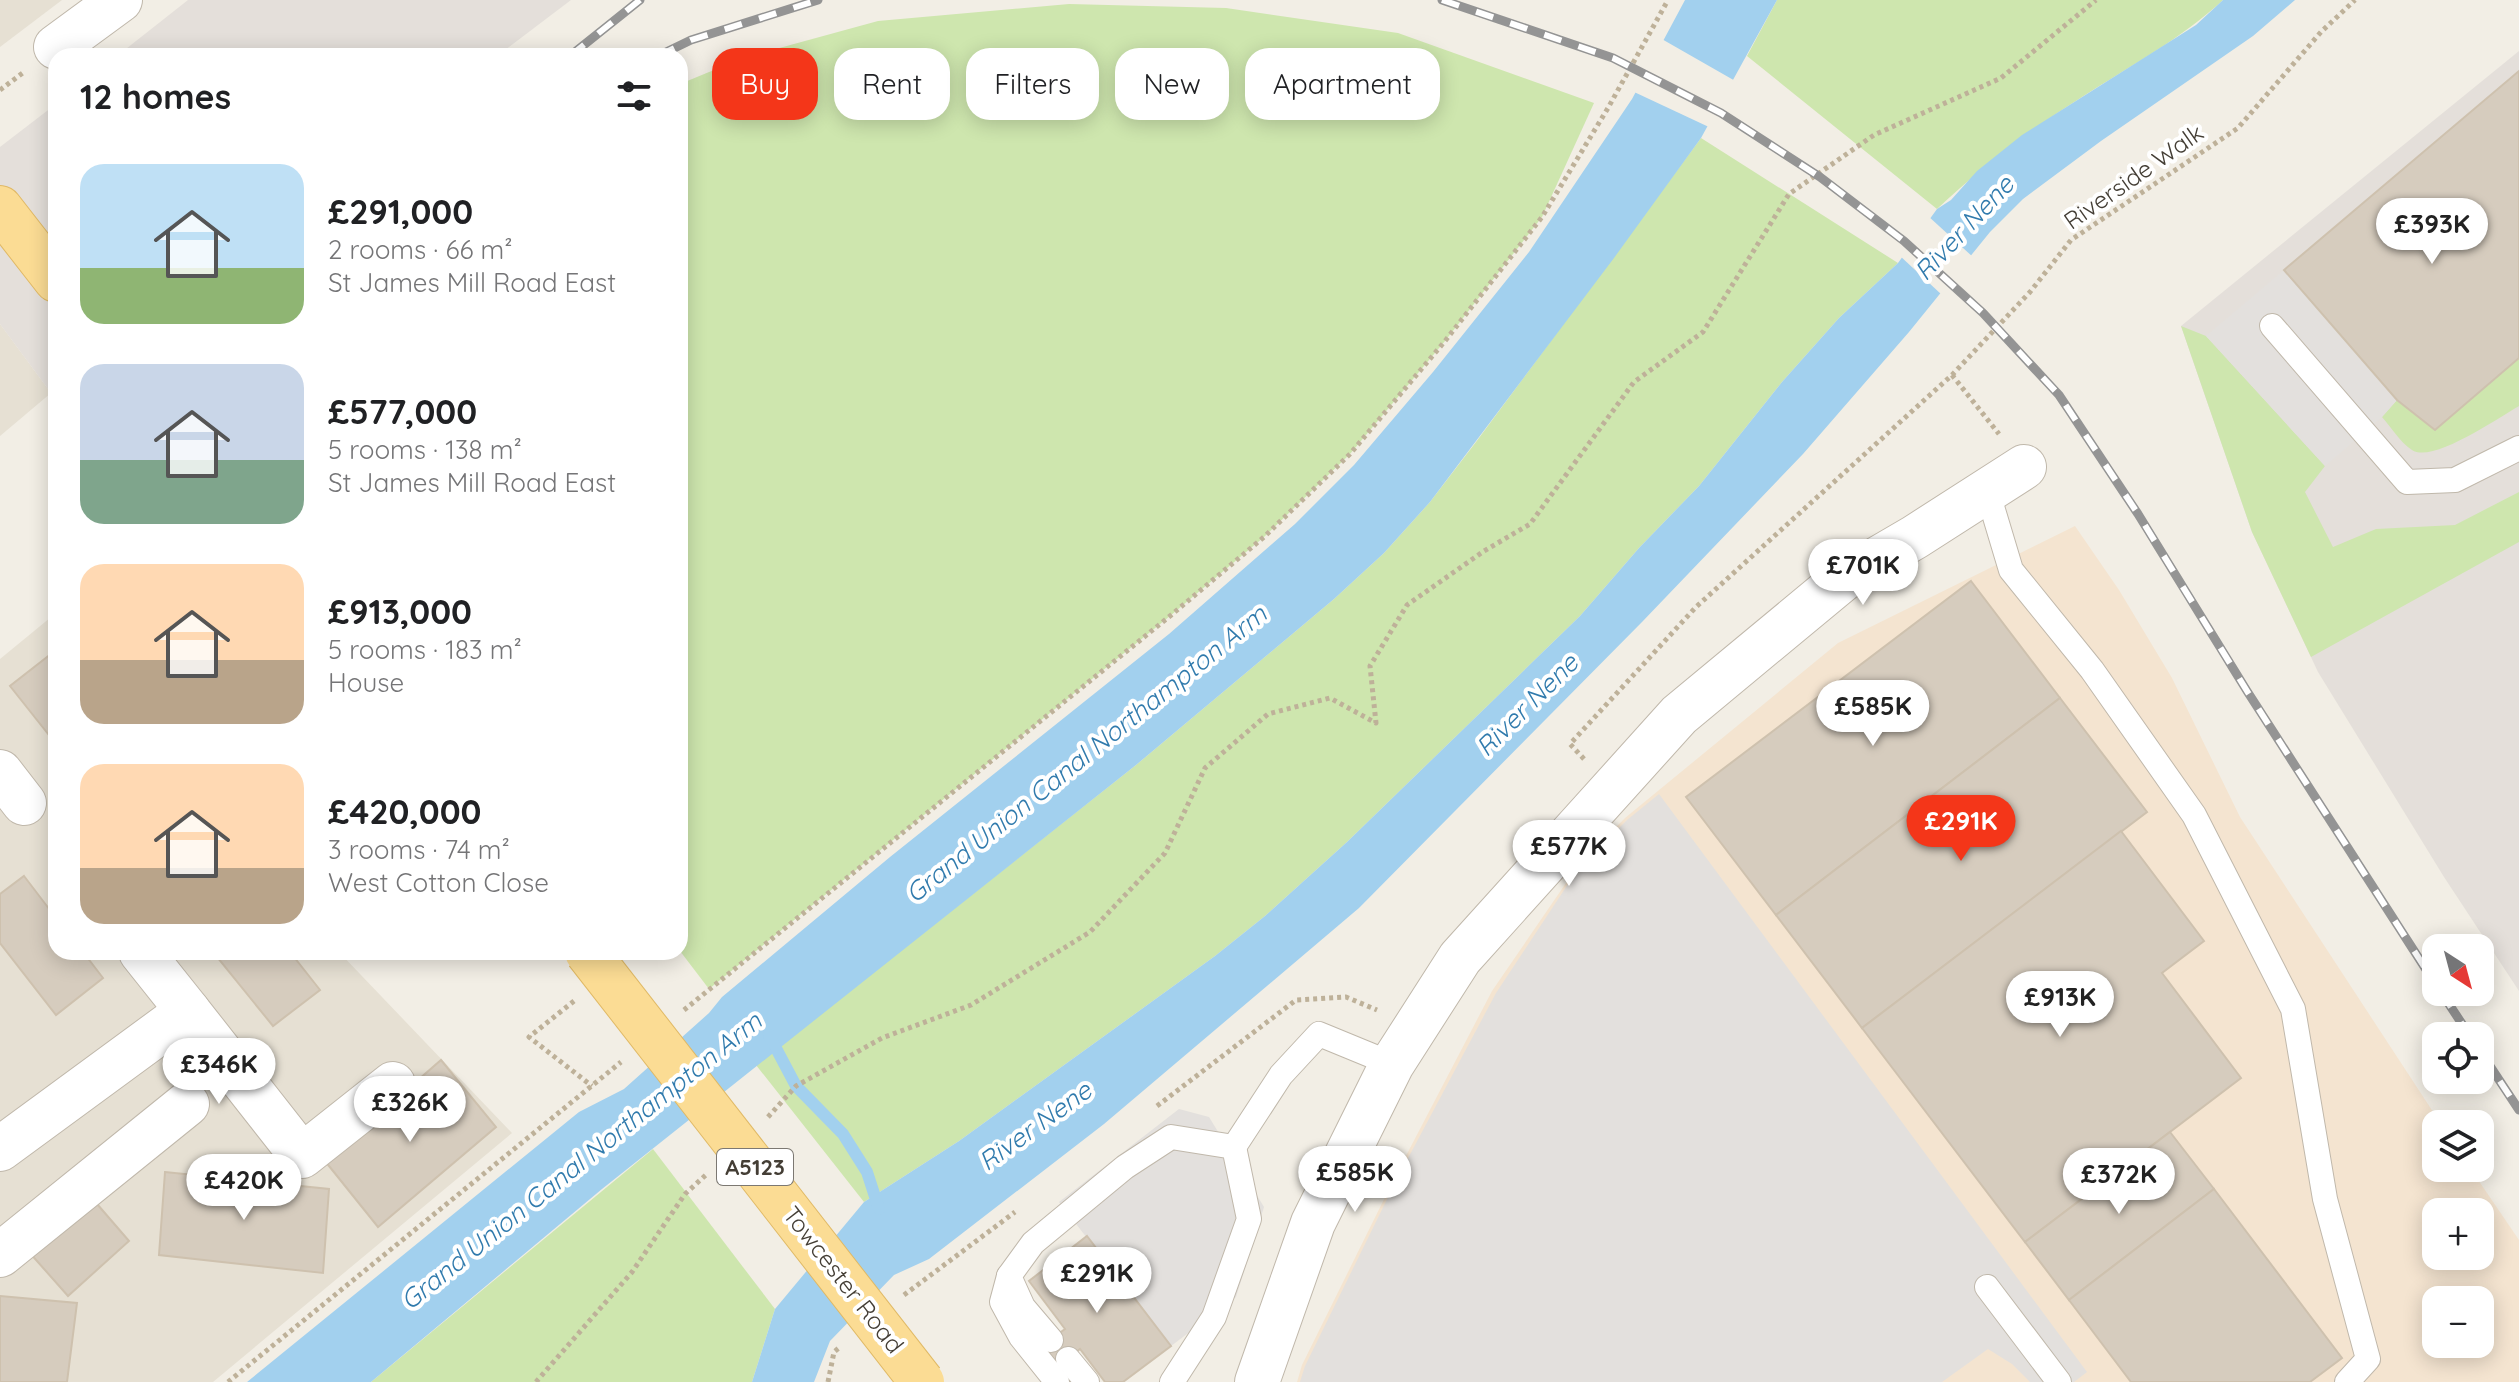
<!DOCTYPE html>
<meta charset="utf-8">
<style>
:root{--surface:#fff;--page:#f6f6f6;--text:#202124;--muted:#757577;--accent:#f43619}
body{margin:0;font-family:Quicksand,sans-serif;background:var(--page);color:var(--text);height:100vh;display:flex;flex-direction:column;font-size:30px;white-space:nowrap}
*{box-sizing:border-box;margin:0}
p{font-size:26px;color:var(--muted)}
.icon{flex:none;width:44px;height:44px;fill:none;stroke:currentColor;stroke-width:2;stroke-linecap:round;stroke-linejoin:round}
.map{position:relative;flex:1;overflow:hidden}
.drawer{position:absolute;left:48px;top:48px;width:640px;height:912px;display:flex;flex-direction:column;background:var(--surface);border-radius:24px;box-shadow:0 4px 20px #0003}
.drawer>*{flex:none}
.hud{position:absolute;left:712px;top:48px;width:760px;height:72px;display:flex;gap:16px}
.needle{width:52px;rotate:144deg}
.buttons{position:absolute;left:2422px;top:934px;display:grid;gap:16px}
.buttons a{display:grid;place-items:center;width:72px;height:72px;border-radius:16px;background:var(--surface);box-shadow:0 4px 20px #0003;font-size:40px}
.price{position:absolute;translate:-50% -68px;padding:0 18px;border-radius:28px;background:#fff;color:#222;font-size:26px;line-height:52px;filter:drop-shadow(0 2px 4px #0008)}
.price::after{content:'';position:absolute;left:50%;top:48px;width:24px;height:18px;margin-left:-12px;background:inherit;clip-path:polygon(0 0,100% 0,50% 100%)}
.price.active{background:var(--accent);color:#fff}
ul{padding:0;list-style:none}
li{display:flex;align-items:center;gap:24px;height:200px;padding:0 32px}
li span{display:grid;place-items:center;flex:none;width:224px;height:160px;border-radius:24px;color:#555}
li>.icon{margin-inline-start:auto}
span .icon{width:96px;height:96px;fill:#fffc;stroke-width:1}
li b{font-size:34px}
h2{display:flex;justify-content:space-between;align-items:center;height:96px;padding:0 32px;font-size:34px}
.pill{padding:0 28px;border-radius:24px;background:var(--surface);box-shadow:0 4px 20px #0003;font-size:28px;line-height:72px}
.pill.active{background:var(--accent);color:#fff}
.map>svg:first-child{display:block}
</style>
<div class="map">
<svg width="2519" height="1382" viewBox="0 0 2519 1382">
<rect width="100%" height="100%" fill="#f2eee5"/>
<g fill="#e6e0d3">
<path d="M0 0H62L0 47Z"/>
<path d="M0 324 51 393 0 436Z"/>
<path d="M56 613V952H339L512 1133 213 1382H0V659Z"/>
</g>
<path fill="#f4e4d0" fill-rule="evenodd" d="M2075 526 2119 590 2172 678 2240 817 2441 1124H2436V1168H2470L2519 1240V1382H1297L1302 1365 1397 1173 1492 991 1577 867 1625 818 1838 643ZM2436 1212H2480V1256H2436ZM2436 1300H2480V1344H2436Z"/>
<g fill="#e4dfda">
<path d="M188 0H571L497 56H117Z"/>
<path d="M2519 51V991L2444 877 2318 672 2252 532 2181 326Z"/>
<path d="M56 104V389L51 393 0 324V147Z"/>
</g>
<g fill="#cee6ae">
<path d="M1777 0H2223C2181 39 2130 66 2082 97 2029 130 1982 167 1937 209L1747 56Z"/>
<path d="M1069 4 1226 8 1398 33 1594 103 1542 217 1445 341 1350 454 1264 537 1170 616 709 989 680 951V84L743 58 878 21Z"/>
<path d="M1701 138 1898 263 1839 318 1782 382 1699 486 1639 548 1580 616 1347 842 1265 916 1215 956 959 1141 864 1202 756 1065 1136 765 1334 599 1384 553 1430 502 1476 442Z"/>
<path d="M2181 326 2206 336 2325 466 2305 492 2333 547 2376 529 2455 525 2519 492V542L2311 657 2252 532Z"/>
<path d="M2519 358V406C2498 418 2432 464 2412 450 2400 442 2391 427 2382 417L2397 400 2436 429Z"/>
<path d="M653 1149 775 1309 752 1382H371Z"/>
</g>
<g fill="#e3e0dd">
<path d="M2284 270 2397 400 2382 417 2325 466 2206 336Z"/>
<path d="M1659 794 2087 1372 2074 1382H2030L2012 1364 1988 1349 1942 1382H1300L1305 1366 1398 1177 1496 993 1578 869 1627 820Z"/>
<path d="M1179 1109 1209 1117 1264 1207 1236 1297 1171 1346 1059 1202Z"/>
</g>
<g fill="#a2d0ee">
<path d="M1685 0H1777L1701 138 1614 258 1430 502 1384 553 1334 599 1136 765 602 1189 371 1382H247L579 1112 624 1089 709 1013 722 997 890 857 1169 634 1295 524 1354 465 1433 372 1529 252 1632 99Z"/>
<path d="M2223 0H2295L2253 36 2101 141 2023 199 1990 232 1909 332 1803 454 1642 622 1359 908 1104 1124 929 1259 894 1275 830 1341 814 1382H752L775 1309 864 1202 959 1141 1215 956 1265 916 1347 842 1580 616 1639 548 1699 486 1782 382 1839 318 1898 263 1937 209 1951 200 1977 171 2022 135 2196 25Z"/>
</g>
<g fill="#f2eee5">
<path d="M1660 38 1737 82 1711 128 1632 91Z"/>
<path d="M1927 215 1974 258 1942 295 1899 255Z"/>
</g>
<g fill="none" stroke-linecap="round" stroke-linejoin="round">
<path stroke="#a2d0ee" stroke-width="12" d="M769 1035 796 1086 843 1134 867 1172 879 1209"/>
</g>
<g fill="#d6ccbe" stroke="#cec1ae" stroke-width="2">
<path d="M2519 71V358L2435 430 2397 400 2284 270Z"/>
<path d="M1971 581 2060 698 1776 915 1686 797Z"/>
<path d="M56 650V744L10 686Z"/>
<path d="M2060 698 2147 812 1862 1028 1776 915Z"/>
<path d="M2121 831 2204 941 2162 973 2241 1078 2025 1242 1862 1028Z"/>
<path d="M24 876 56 918V952H83L103 978 56 1015 0 943V894Z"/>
<path d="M213 952H290L320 990 273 1026Z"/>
<path d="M441 1060 496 1127 378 1227 325 1161Z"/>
<path d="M2170 1132 2214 1189 2069 1300 2025 1242Z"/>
<path d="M165 1172 329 1189 323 1273 159 1255Z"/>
<path d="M2214 1189 2342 1358 2310 1382H2131L2069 1300Z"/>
<path d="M91 1197 129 1241 68 1296 29 1252Z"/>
<path d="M1087 1236 1171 1346 1123 1382H1105L1080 1349 1059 1366 1043 1345 1065 1329 1029 1281Z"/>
<path d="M0 1296 77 1303 67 1382H0Z"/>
</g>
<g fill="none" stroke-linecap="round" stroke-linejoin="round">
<g stroke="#c0b8ab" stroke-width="26">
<g id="lane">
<path d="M2272 326 2407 482 2455 480 2519 448"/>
<path d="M1987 490 2011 570 2092 670 2194 815 2293 1009 2325 1199 2368 1359 2347 1382"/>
<path d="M1234 1147 1281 1075 1319 1034 1392 1064"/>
<path d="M1009 1276 1002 1302 1021 1337 1057 1382"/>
<path d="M1987 1287 2059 1382"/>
<path d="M1051 1340 1023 1307 1009 1276 1033 1243 1125 1167 1171 1137 1234 1147 1249 1219 1214 1317 1172 1382"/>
<path d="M1068 1359 1087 1382"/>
</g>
</g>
<g stroke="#c0b8ab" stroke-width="46">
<g id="street">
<path d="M56 47 120 0"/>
<path d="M0 772 24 803"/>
<path d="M141 952 188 1011"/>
<path d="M0 1149 188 1011 302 1156 393 1084"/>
<path d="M0 1255 187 1104"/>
<path d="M1257 1382 1313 1223 1392 1064 1460 958 1679 715 1843 579 1915 537 2024 467"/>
</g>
</g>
<g stroke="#e0b965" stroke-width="46">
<path id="primary" d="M0 208 56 280"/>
</g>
<g stroke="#beb199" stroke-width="5" stroke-dasharray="4 4" stroke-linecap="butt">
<path d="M0 90 24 72"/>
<path d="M1952 375 1999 434"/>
<path d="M1584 759 1570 744 1696 607 1952 375 2030 292 2071 240 2238 128 2321 32 2355 0"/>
<path d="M574 1001 529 1037 592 1086"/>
<path d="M684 1010 1170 616 1264 537 1350 454 1445 341 1542 217 1608 108 1668 0"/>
<path d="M1157 1106 1296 1000 1346 997 1377 1010"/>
<path d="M768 1117 796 1086 882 1038 971 1005 1090 932 1165 853 1205 768 1268 714 1330 698 1376 723 1370 666 1407 605 1484 551 1530 524 1634 382 1703 332 1789 194 1874 135 2001 78 2096 0"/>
<path d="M904 1295 1015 1212"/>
<path d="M228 1382 621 1062"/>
<path d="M536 1382 632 1272 685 1194 708 1173"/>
<path d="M828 1382 834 1352 840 1347"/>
</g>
<use href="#lane" stroke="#fff" stroke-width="24"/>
<use href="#street" stroke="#fff" stroke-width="44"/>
<use href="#primary" stroke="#fbdc94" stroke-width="44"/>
<g stroke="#949494" stroke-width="9">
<g id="rail">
<path d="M1442 0 1613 58 1721 113 1820 177 1904 241 1983 313 2059 395 2138 514 2247 691 2436 985"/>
<path d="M570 56 640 0"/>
<path d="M658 56 691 40 818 0"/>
<path d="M2441 992 2470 1036"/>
<path d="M2480 1051 2519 1110"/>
</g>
</g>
<use href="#rail" stroke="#fff" stroke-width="6" stroke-dasharray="18" stroke-linecap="butt"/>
<g stroke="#e0b965" stroke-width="46" stroke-linecap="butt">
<path id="primary-bridge" d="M587 952 922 1382"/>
</g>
<use href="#primary-bridge" stroke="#fbdc94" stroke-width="44"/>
</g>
<g text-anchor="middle" stroke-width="8" stroke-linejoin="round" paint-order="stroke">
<rect fill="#fff" stroke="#7c7872" stroke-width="2" x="717" y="1149" width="76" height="36" rx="6"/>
<g font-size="22" font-weight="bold" fill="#443e35">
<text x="755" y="1175">A5123</text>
</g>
<g font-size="24" fill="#443e35" stroke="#fff">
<text transform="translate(2134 177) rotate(-35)" y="8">Riverside Walk</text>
<text transform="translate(843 1280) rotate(52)" y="8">Towcester Road</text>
</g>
<g font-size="26" font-style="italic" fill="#317bad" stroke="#fff">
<text transform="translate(1964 228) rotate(-47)" y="9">River Nene</text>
<text transform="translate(1527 705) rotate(-45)" y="9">River Nene</text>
<text transform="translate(1086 754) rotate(-39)" y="9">Grand Union Canal Northampton Arm</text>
<text transform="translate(1035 1126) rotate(-36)" y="9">River Nene</text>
<text transform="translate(581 1161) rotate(-39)" y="9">Grand Union Canal Northampton Arm</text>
</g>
</g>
</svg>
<div class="buttons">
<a><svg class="needle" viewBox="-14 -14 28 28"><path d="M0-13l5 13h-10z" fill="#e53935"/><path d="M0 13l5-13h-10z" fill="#757577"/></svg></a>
<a><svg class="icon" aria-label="locate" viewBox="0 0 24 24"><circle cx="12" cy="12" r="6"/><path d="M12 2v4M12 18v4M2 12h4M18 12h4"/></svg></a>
<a><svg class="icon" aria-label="layers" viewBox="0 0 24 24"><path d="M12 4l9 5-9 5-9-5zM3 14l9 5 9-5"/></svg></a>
<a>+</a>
<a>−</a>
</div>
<b class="price" style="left:2432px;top:266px">£393K</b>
<b class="price" style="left:1863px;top:607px">£701K</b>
<b class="price" style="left:1873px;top:748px">£585K</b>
<b class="price active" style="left:1961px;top:863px">£291K</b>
<b class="price" style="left:1569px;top:888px">£577K</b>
<b class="price" style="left:2060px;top:1039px">£913K</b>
<b class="price" style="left:219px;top:1106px">£346K</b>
<b class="price" style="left:410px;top:1144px">£326K</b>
<b class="price" style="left:1355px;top:1214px">£585K</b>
<b class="price" style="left:2119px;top:1216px">£372K</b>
<b class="price" style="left:244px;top:1222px">£420K</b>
<b class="price" style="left:1097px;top:1315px">£291K</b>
<div class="hud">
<a class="pill active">Buy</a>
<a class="pill">Rent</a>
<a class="pill">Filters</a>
<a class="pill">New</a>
<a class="pill">Apartment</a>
</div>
<section class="drawer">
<h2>12 homes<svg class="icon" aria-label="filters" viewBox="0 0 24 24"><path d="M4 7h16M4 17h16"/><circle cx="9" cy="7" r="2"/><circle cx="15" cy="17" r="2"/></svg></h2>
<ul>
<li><span style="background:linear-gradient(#bfe0f5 65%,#8fb573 0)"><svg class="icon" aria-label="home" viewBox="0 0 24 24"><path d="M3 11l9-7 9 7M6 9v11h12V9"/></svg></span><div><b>£291,000</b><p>2 rooms · 66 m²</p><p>St James Mill Road East</p></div></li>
<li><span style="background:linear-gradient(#c9d6e8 60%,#7fa58c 0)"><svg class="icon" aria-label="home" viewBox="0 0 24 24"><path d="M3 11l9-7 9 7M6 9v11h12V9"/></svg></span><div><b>£577,000</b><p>5 rooms · 138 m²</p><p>St James Mill Road East</p></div></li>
<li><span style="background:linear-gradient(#ffd9b3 60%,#b9a48a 0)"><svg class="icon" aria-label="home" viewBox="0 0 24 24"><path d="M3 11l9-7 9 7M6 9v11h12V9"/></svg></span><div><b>£913,000</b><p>5 rooms · 183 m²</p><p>House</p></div></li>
<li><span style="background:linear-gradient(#ffd9b3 65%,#b9a48a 0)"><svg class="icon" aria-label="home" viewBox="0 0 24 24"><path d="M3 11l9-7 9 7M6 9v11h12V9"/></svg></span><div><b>£420,000</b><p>3 rooms · 74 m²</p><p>West Cotton Close</p></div></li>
</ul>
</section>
</div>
